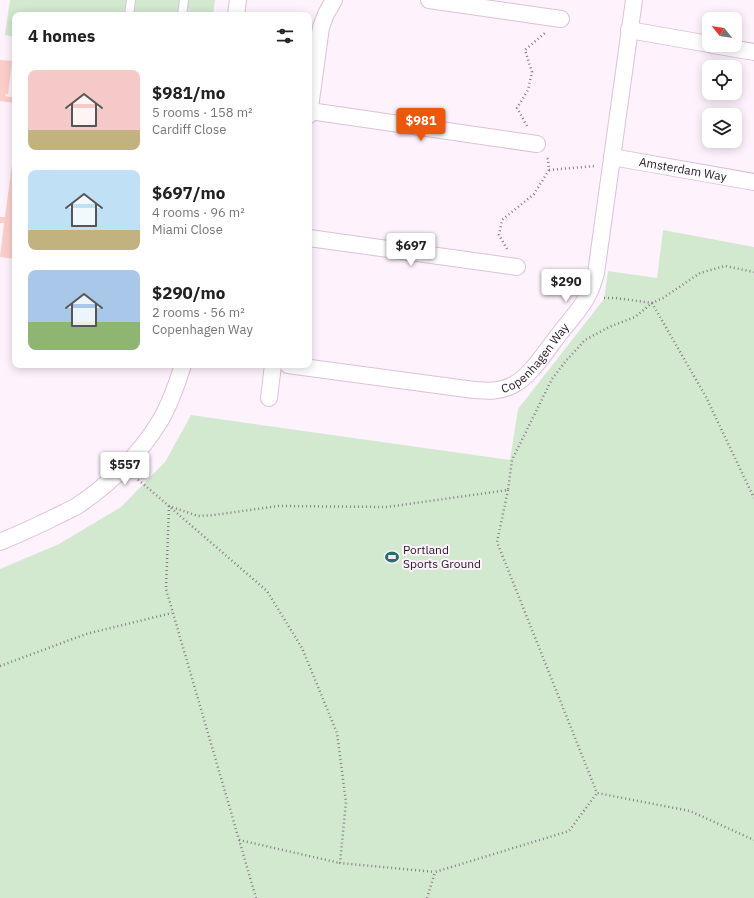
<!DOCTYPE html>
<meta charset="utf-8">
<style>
:root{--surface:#fff;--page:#f2f2f2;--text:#202124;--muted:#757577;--accent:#ea580c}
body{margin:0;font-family:"IBM Plex Sans",sans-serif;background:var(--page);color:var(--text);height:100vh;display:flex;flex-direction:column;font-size:15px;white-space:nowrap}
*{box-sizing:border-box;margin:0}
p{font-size:13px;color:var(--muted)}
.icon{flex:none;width:22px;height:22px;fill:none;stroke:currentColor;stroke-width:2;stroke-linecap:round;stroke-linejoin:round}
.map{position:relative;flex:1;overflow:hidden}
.sheet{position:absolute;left:12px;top:12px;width:300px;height:356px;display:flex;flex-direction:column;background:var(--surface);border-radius:8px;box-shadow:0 2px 10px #0003}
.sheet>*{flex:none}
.needle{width:26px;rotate:300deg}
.tools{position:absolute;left:702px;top:12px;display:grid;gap:8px}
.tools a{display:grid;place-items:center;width:40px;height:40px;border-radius:8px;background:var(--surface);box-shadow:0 2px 10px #0003;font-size:20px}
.price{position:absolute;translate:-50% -34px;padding:0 9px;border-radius:4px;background:#fff;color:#222;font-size:13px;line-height:26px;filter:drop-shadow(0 1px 2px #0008)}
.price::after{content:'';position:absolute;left:50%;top:24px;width:12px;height:9px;margin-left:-6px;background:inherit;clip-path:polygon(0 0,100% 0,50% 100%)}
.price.current{background:var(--accent);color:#fff}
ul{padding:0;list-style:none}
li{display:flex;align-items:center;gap:12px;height:100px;padding:0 16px}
li span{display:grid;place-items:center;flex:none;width:112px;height:80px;border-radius:8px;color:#555}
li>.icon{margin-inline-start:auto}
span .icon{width:48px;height:48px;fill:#fffc;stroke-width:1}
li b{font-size:17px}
h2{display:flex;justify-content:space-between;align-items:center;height:48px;padding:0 16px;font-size:17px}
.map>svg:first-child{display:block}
</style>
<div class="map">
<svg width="754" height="898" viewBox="0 0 754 898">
<rect width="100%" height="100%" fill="#fef2fd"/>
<g fill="#d3e9cf">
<path d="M10 0H215L213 15H15V37L5 35Z"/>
<path d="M663 230 754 247V898H0V569L59 544 121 507 165 462 191 415 510 460 518 409 604 299 608 271 657 278Z"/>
</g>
<g fill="#fcceca">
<path d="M0 60 12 61 8 94H6L5 96 15 98V103L0 101Z"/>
<path d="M14 150H15V259L0 257 4 223H0V217H5Z"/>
</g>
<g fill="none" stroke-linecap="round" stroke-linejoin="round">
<g stroke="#ddc0db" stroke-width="10">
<g id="lane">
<path d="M129 15 131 0"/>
<path d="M182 15 184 0"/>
</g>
</g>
<g stroke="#ddc0db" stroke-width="18">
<g id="street">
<path d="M429 0 561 19"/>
<path d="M236 15 238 0"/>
<path d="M629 30 709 44"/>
<path d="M713 45 754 52"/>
<path d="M310 111 537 144"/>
<path d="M309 115 321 27 326 14 334 0"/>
<path id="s1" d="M612 157 754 182"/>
<path d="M309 238 517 267"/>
<path id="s2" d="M288 365 474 390C488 391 500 392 513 385 530 377 548 348 560 333 570 320 582 308 589 293 592 287 594 280 596 273L634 0"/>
<path d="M269 398 273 365"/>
<path d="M0 542C19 534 37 526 55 517 63 513 70 510 77 506 110 484 139 455 160 421 170 404 177 384 183 365"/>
</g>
</g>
<g stroke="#877c86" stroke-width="2.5" stroke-dasharray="1 3" stroke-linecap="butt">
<path d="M527 126 517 108 528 90 532 72 525 50 545 33"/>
<path d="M549 170 595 166"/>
<path d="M507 249 499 235 502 220 534 194 549 170 548 159 546 156"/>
<path d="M604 298H616L652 303 663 298 700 273 725 266 754 272"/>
<path d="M135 477 169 506 198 516 214 515 278 506 387 507 508 490 512 460 552 379 565 362 585 340 609 327 635 317 652 303 706 397 754 498"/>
<path d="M508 490 497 542 597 793 690 811 754 840"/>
<path d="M169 506 166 589 256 898"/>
<path d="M171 508 267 591 302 648 337 733 346 802 340 863 435 872"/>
<path d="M0 666 86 634 172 613"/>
<path d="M239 840 340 863"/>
<path d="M427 898 435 872 569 831 597 793"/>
</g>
<use href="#lane" stroke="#fff" stroke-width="8"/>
<use href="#street" stroke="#fff" stroke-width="16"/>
</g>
<defs>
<g id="stadium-bare" transform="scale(1.08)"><path d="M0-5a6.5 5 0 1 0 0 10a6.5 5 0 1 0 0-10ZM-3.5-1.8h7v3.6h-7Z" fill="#256e69" stroke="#fef2fd" stroke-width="2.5" paint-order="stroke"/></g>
</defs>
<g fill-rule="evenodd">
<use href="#stadium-bare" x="392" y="557"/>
</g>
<g text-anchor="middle" stroke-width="4" stroke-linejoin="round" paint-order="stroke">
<g font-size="12" fill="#231923" stroke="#fef2fd">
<text dy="4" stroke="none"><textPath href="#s1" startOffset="72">Amsterdam Way</textPath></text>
<text dy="4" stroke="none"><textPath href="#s2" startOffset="262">Copenhagen Way</textPath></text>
</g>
<g font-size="12" fill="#231923" stroke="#fef2fd" text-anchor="start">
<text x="403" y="554">Portland<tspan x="403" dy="14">Sports Ground</tspan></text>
</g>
</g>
</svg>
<div class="tools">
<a><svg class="needle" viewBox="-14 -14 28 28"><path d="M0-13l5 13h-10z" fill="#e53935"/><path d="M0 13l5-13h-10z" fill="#757577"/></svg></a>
<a><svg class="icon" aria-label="locate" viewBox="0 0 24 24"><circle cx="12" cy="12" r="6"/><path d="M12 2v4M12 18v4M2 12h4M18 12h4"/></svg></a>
<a><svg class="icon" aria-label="layers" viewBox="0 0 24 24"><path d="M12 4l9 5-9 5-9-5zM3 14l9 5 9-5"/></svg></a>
</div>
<b class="price current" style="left:421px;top:142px">$981</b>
<b class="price" style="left:411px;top:267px">$697</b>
<b class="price" style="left:566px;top:303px">$290</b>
<b class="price" style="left:125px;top:486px">$557</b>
<section class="sheet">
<h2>4 homes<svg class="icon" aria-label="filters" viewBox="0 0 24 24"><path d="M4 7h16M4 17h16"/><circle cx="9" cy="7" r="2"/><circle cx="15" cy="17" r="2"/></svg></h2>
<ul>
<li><span style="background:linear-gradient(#f6c9c9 75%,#c2b280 0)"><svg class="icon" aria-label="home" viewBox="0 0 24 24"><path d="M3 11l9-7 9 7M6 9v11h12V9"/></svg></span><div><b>$981/mo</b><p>5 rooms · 158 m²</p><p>Cardiff Close</p></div></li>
<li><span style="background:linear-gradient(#bfe0f5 75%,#c2b280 0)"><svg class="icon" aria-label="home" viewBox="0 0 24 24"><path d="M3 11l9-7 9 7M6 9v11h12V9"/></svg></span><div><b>$697/mo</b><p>4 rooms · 96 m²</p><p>Miami Close</p></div></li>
<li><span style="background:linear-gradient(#a9c7e8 65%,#8fb573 0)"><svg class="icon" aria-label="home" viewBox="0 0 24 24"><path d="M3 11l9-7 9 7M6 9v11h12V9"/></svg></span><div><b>$290/mo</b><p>2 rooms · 56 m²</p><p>Copenhagen Way</p></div></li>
</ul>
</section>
</div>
